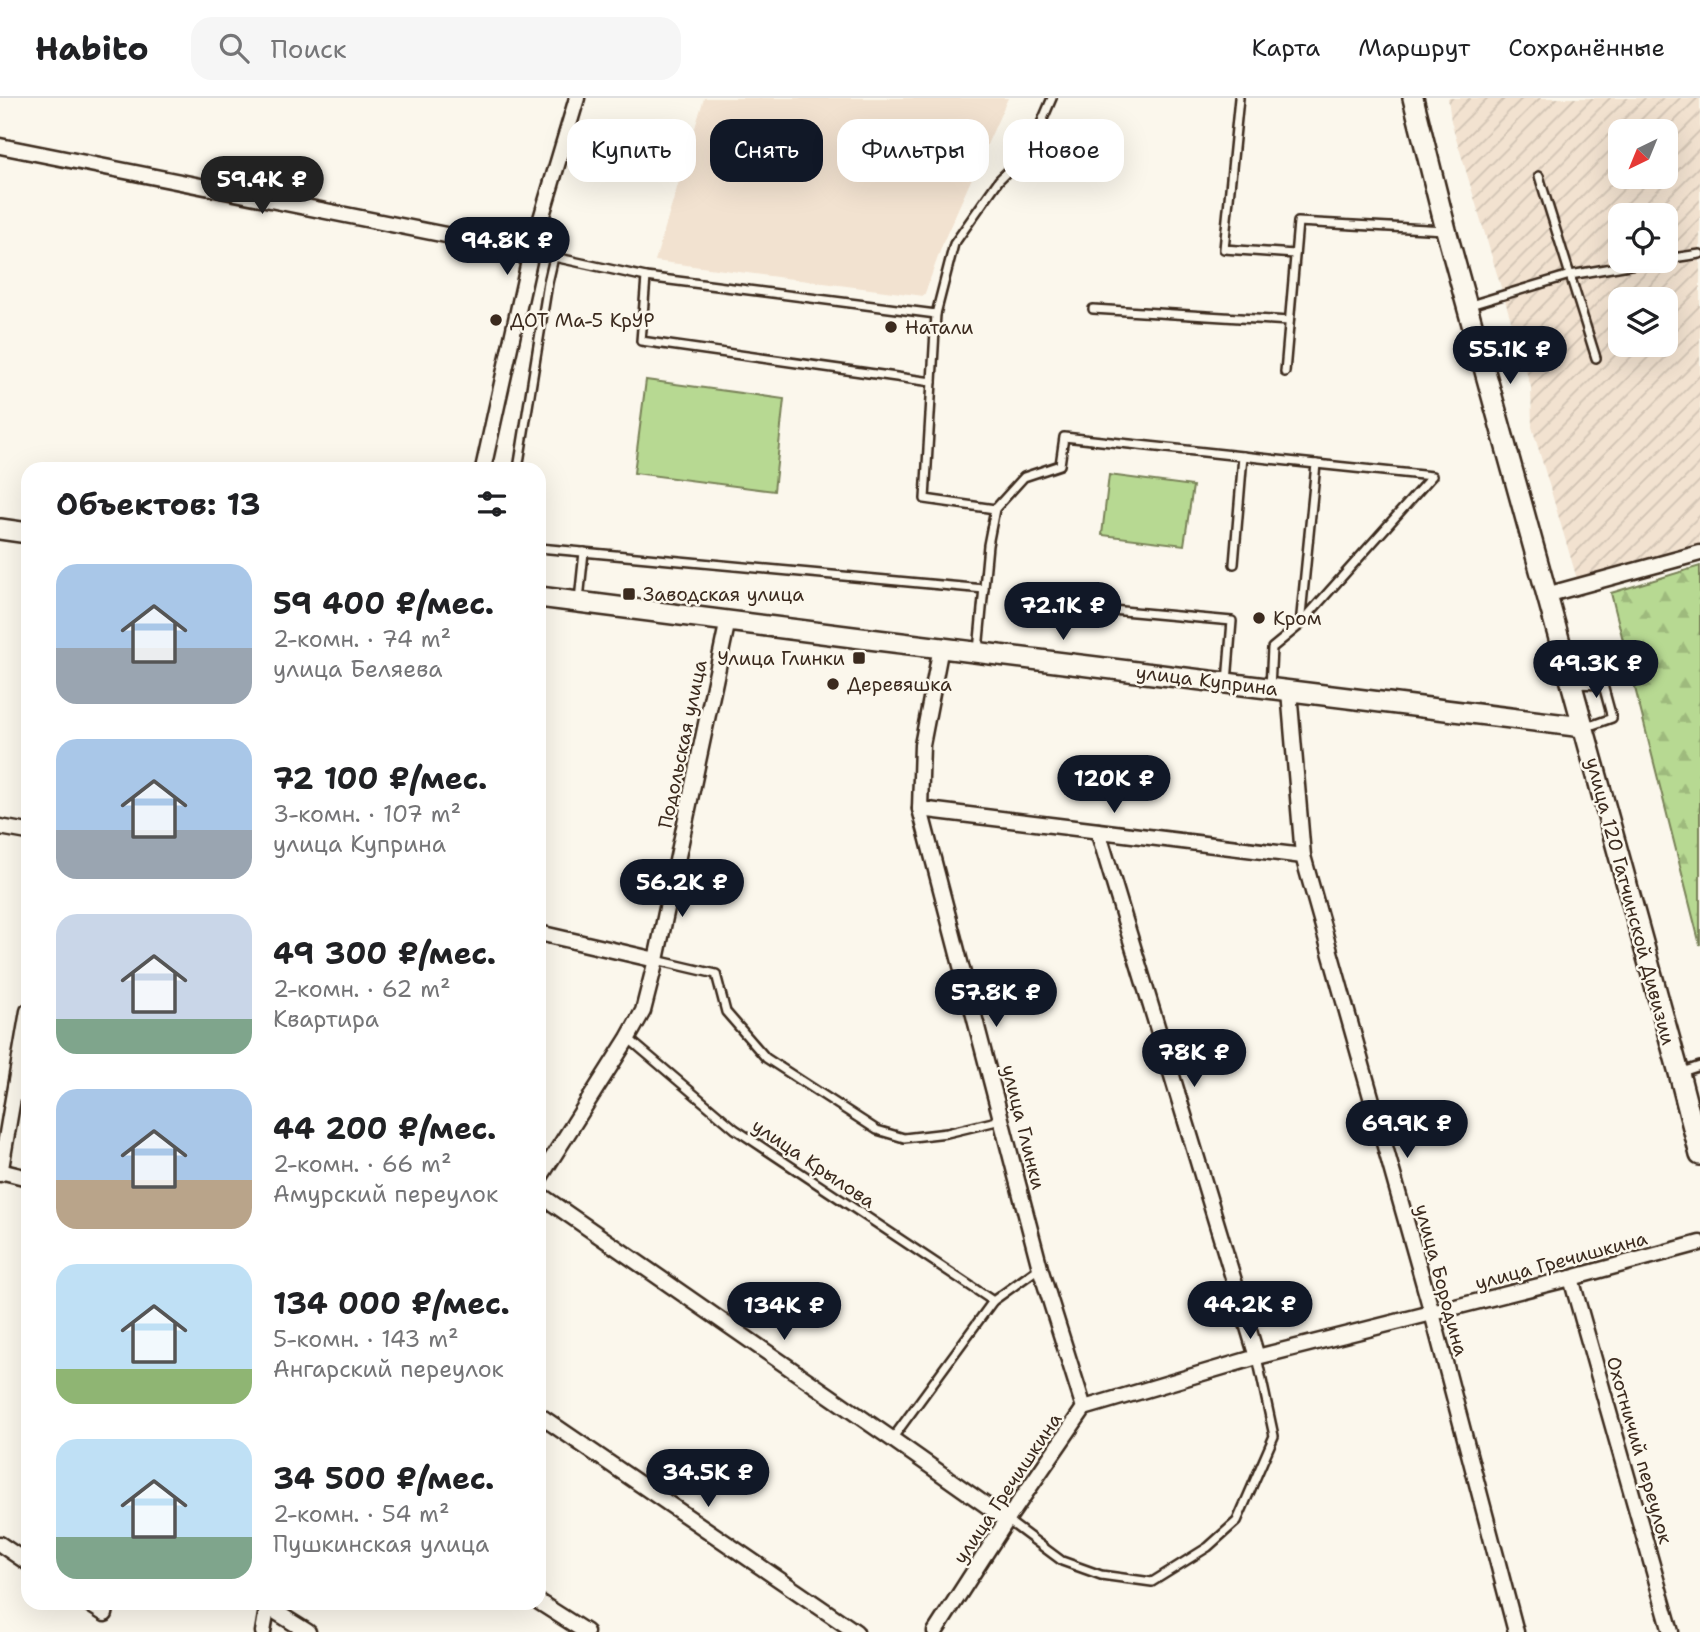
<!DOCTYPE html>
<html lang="ru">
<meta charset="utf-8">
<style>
:root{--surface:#fff;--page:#f6f6f6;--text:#202124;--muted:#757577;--line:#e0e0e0;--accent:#111827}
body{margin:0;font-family:"Shantell Sans",sans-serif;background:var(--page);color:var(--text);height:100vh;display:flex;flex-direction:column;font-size:26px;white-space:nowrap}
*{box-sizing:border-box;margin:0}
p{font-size:23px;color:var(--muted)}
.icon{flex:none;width:38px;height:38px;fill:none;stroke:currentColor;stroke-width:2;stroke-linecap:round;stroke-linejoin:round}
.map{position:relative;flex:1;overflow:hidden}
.side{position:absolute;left:21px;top:364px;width:525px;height:1148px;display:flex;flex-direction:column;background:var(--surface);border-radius:21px;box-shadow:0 7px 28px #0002}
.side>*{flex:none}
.guide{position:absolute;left:567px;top:21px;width:665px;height:63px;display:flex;gap:14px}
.needle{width:46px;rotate:223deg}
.controls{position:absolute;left:1608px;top:21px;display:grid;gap:14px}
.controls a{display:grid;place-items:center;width:70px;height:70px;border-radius:14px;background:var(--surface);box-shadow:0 7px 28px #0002;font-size:35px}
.price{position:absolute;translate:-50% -60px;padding:0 16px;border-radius:24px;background:var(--accent);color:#fff;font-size:23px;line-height:46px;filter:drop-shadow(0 2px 4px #0008)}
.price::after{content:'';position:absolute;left:50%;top:42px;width:21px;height:16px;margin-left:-10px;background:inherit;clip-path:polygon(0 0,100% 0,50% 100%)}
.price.on{background:#222;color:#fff}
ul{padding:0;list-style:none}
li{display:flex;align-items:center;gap:21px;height:175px;padding:0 35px}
li span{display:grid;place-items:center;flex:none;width:196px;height:140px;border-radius:21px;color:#555}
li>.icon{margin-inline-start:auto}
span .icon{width:84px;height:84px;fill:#fffc;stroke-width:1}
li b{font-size:30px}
h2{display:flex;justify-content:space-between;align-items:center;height:84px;padding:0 35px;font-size:30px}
.chip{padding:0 24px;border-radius:21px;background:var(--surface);box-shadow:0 7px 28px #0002;font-size:24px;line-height:63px}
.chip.on{background:var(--accent);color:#fff}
header{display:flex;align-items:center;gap:42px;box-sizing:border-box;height:98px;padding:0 35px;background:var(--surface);border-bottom:2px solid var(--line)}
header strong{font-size:33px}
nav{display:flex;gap:38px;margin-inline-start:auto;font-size:24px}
.search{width:490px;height:63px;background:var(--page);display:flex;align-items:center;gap:18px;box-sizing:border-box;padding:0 24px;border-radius:21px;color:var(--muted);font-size:26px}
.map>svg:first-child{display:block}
</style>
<header>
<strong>Habito</strong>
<div class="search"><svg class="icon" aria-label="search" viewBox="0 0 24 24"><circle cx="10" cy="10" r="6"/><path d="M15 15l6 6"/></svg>Поиск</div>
<nav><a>Карта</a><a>Маршрут</a><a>Сохранённые</a></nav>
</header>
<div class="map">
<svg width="1700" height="1534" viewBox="0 0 1700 1534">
<defs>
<pattern id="industrial-furrows" width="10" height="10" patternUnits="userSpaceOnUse" patternTransform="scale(1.75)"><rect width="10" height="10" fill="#f2e2d0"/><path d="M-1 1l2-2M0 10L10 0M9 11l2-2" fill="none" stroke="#d0c2b2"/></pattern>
<pattern id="forest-firs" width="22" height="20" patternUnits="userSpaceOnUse" patternTransform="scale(1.75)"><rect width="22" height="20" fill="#b7d992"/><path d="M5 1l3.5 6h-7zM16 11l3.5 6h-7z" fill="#9eba7d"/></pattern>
</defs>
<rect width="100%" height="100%" fill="#fbf7ec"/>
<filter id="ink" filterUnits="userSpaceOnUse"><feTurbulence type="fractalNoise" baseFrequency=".0143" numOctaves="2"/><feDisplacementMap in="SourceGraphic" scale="14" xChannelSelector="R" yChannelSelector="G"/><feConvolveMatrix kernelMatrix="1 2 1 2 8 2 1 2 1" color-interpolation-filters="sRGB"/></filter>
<g filter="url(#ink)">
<path fill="#f2e2d0" d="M704 0H1008L944 142 924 198 655 163Z"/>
<path fill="url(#industrial-furrows)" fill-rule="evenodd" d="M1448 0H1700V448L1577 481 1532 329 1531 289 1451 23ZM1620 33H1666V79H1620ZM1620 117H1666V163H1620ZM1620 201H1666V247H1620Z"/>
<path fill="url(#forest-firs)" stroke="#798258" stroke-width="2" d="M1700 468V847L1611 495Z"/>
<g fill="#b7d992" stroke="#798258" stroke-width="2">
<path d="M646 282 784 301 774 393 634 375Z"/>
<path d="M1109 377 1193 388 1184 447 1102 437Z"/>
</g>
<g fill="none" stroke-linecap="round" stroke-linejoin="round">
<g stroke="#3b2a1e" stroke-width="12">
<g id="lane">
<path d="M1239 0 1224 151 1295 156"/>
<path d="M1539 78 1596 260"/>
<path d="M531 154 646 179 936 216"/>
<path d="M1666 161 1700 156"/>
<path d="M646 179 641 243 932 284"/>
<path d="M1467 208 1570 177 1653 163"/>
<path d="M1093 211 1289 223"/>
<path d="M1285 274 1298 124 1445 132"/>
<path d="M518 371 548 185 554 159"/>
<path d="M995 411 925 401 936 216 954 146 999 82 1030 51 1052 0"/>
<path d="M539 450 984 491"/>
<path d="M1234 466 1243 358"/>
<path d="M579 502 584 454"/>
<path d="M1068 508 1232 523 1227 584"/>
<path d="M1300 526 1432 378 1316 366"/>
<path d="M978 553 988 447 995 411 1024 379 1060 367 1064 339 1316 366 1300 527 1272 550 1270 590"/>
<path d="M1574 586 1603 587 1612 620 1584 630"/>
<path d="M656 862 716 876 726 914 766 960 877 1032 904 1040 947 1035 1001 1022"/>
<path d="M628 940 735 1031 993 1203"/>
<path d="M1679 975 1700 968"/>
<path d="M892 1341 993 1203 1039 1170"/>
<path d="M1007 1422 1062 1463 1101 1477 1152 1484 1208 1449 1237 1423 1274 1338 1257 1259"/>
</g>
</g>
<g stroke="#3b2a1e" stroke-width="19">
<g id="street">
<path d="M0 48 531 154"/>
<path d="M483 371 531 154 577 0"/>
<path d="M1546 497 1700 455"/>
<path d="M941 549 922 647 920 711 1040 1170 1084 1310"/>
<path d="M1289 593 1303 758 1432 1215 1516 1534"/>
<path d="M920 711 1303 758"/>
<path d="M0 729 28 734"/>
<path d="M1098 733 1257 1259"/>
<path d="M539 835 656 862"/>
<path d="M0 1073 28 1080"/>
<path d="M0 1076 28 913"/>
<path d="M539 1081 628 940 643 913 656 862 728 522"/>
<path d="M539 1096 892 1341 1007 1422"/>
<path d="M1571 1180 1671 1534"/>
<path d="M539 1317 856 1534"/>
<path d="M0 1446 28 1465"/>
<path d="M539 1504 586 1534"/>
<path d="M88 1505 105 1516 107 1505"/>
<path d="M268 1509 308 1534"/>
<path d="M263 1534 268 1505"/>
<path d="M935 1534 1007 1422 1084 1310 1257 1259 1571 1180 1700 1145"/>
</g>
</g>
<g stroke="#3b2a1e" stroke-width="24">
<g id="secondary">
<path d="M1413 0 1446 132 1679 975 1700 1057"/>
<path d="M0 431 28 435"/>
<path d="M539 499 861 540 1583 629"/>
</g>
</g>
<use href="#lane" stroke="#fbf7ec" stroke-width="7"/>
<use href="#street" stroke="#fbf7ec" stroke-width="14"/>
<use href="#secondary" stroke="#fbf7ec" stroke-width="19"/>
</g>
</g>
<g fill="#3b2a1e" stroke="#fbf7ec" stroke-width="2.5">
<circle cx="496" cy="222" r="7"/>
<circle cx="891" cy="229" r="7"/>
<rect x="622" y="489" width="14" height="14" rx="3.5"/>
<circle cx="1259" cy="520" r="7"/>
<rect x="852" y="553" width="14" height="14" rx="3.5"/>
<circle cx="833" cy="586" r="7"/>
</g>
<g text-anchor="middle" stroke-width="5" stroke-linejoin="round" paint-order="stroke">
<g font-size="19" fill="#3b2a1e" stroke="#fbf7ec" text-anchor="start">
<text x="510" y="229">ДОТ Ма-5 КрУР</text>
<text x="905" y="236">Натали</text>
<text x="643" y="503">Заводская улица</text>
<text x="1273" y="527">Кром</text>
<text x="845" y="567" text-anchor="end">Улица Глинки</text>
<text x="847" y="593">Деревяшка</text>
</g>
<g font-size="19" fill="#3b2a1e" stroke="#fbf7ec">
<text transform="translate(1207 582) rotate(7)" y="7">улица Куприна</text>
<text transform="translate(682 646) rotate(-78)" y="7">Подольская улица</text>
<text transform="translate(1631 803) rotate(75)" y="7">улица 120 Гатчинской Дивизии</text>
<text transform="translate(1024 1029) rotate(76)" y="7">улица Глинки</text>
<text transform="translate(814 1065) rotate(34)" y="7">улица Крылова</text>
<text transform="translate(1561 1162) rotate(-15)" y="7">улица Гречишкина</text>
<text transform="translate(1442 1182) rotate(75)" y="7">улица Бородина</text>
<text transform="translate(1640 1352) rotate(74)" y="7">Охотничий переулок</text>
<text transform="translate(1007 1390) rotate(-56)" y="7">улица Гречишкина</text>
</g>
</g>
</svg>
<div class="controls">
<a><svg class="needle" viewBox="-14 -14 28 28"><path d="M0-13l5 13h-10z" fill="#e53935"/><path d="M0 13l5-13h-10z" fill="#757577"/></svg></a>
<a><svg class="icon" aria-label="locate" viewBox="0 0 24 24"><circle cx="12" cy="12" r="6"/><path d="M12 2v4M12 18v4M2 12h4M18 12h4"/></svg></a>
<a><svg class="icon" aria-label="layers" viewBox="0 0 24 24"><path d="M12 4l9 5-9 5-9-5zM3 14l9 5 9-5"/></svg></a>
</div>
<b class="price on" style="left:262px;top:118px">59.4K ₽</b>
<b class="price" style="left:507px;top:179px">94.8K ₽</b>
<b class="price" style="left:1510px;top:288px">55.1K ₽</b>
<b class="price" style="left:1063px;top:544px">72.1K ₽</b>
<b class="price" style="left:1596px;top:602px">49.3K ₽</b>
<b class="price" style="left:1114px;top:717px">120K ₽</b>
<b class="price" style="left:682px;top:821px">56.2K ₽</b>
<b class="price" style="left:996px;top:931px">57.8K ₽</b>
<b class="price" style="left:1194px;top:991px">78K ₽</b>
<b class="price" style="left:1407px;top:1062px">69.9K ₽</b>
<b class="price" style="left:1250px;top:1243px">44.2K ₽</b>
<b class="price" style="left:784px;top:1244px">134K ₽</b>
<b class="price" style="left:708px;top:1411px">34.5K ₽</b>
<div class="guide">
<a class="chip">Купить</a>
<a class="chip on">Снять</a>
<a class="chip">Фильтры</a>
<a class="chip">Новое</a>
</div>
<section class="side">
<h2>Объектов: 13<svg class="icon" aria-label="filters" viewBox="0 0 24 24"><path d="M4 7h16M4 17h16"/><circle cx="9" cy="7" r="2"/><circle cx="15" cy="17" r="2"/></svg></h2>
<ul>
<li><span style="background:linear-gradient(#a9c7e8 60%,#9aa5b1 0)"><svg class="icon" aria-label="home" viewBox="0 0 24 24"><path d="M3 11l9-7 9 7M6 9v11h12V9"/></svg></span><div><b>59 400 ₽/мес.</b><p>2-комн. · 74 m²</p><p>улица Беляева</p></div></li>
<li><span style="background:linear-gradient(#a9c7e8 65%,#9aa5b1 0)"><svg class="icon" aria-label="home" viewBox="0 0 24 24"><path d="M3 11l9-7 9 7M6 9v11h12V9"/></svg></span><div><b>72 100 ₽/мес.</b><p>3-комн. · 107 m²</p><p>улица Куприна</p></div></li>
<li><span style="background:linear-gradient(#c9d6e8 75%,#7fa58c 0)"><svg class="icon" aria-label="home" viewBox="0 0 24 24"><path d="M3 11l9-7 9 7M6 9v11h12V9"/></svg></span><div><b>49 300 ₽/мес.</b><p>2-комн. · 62 m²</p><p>Квартира</p></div></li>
<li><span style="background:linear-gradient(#a9c7e8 65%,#b9a48a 0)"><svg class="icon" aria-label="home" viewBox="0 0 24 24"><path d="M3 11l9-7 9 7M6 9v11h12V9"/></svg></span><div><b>44 200 ₽/мес.</b><p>2-комн. · 66 m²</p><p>Амурский переулок</p></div></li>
<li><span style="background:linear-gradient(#bfe0f5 75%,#8fb573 0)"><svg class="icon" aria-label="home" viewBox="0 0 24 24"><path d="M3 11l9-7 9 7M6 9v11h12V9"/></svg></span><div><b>134 000 ₽/мес.</b><p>5-комн. · 143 m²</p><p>Ангарский переулок</p></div></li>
<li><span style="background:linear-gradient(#bfe0f5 70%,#7fa58c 0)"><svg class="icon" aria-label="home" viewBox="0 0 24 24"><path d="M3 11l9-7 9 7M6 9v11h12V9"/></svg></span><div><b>34 500 ₽/мес.</b><p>2-комн. · 54 m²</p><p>Пушкинская улица</p></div></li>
</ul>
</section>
</div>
